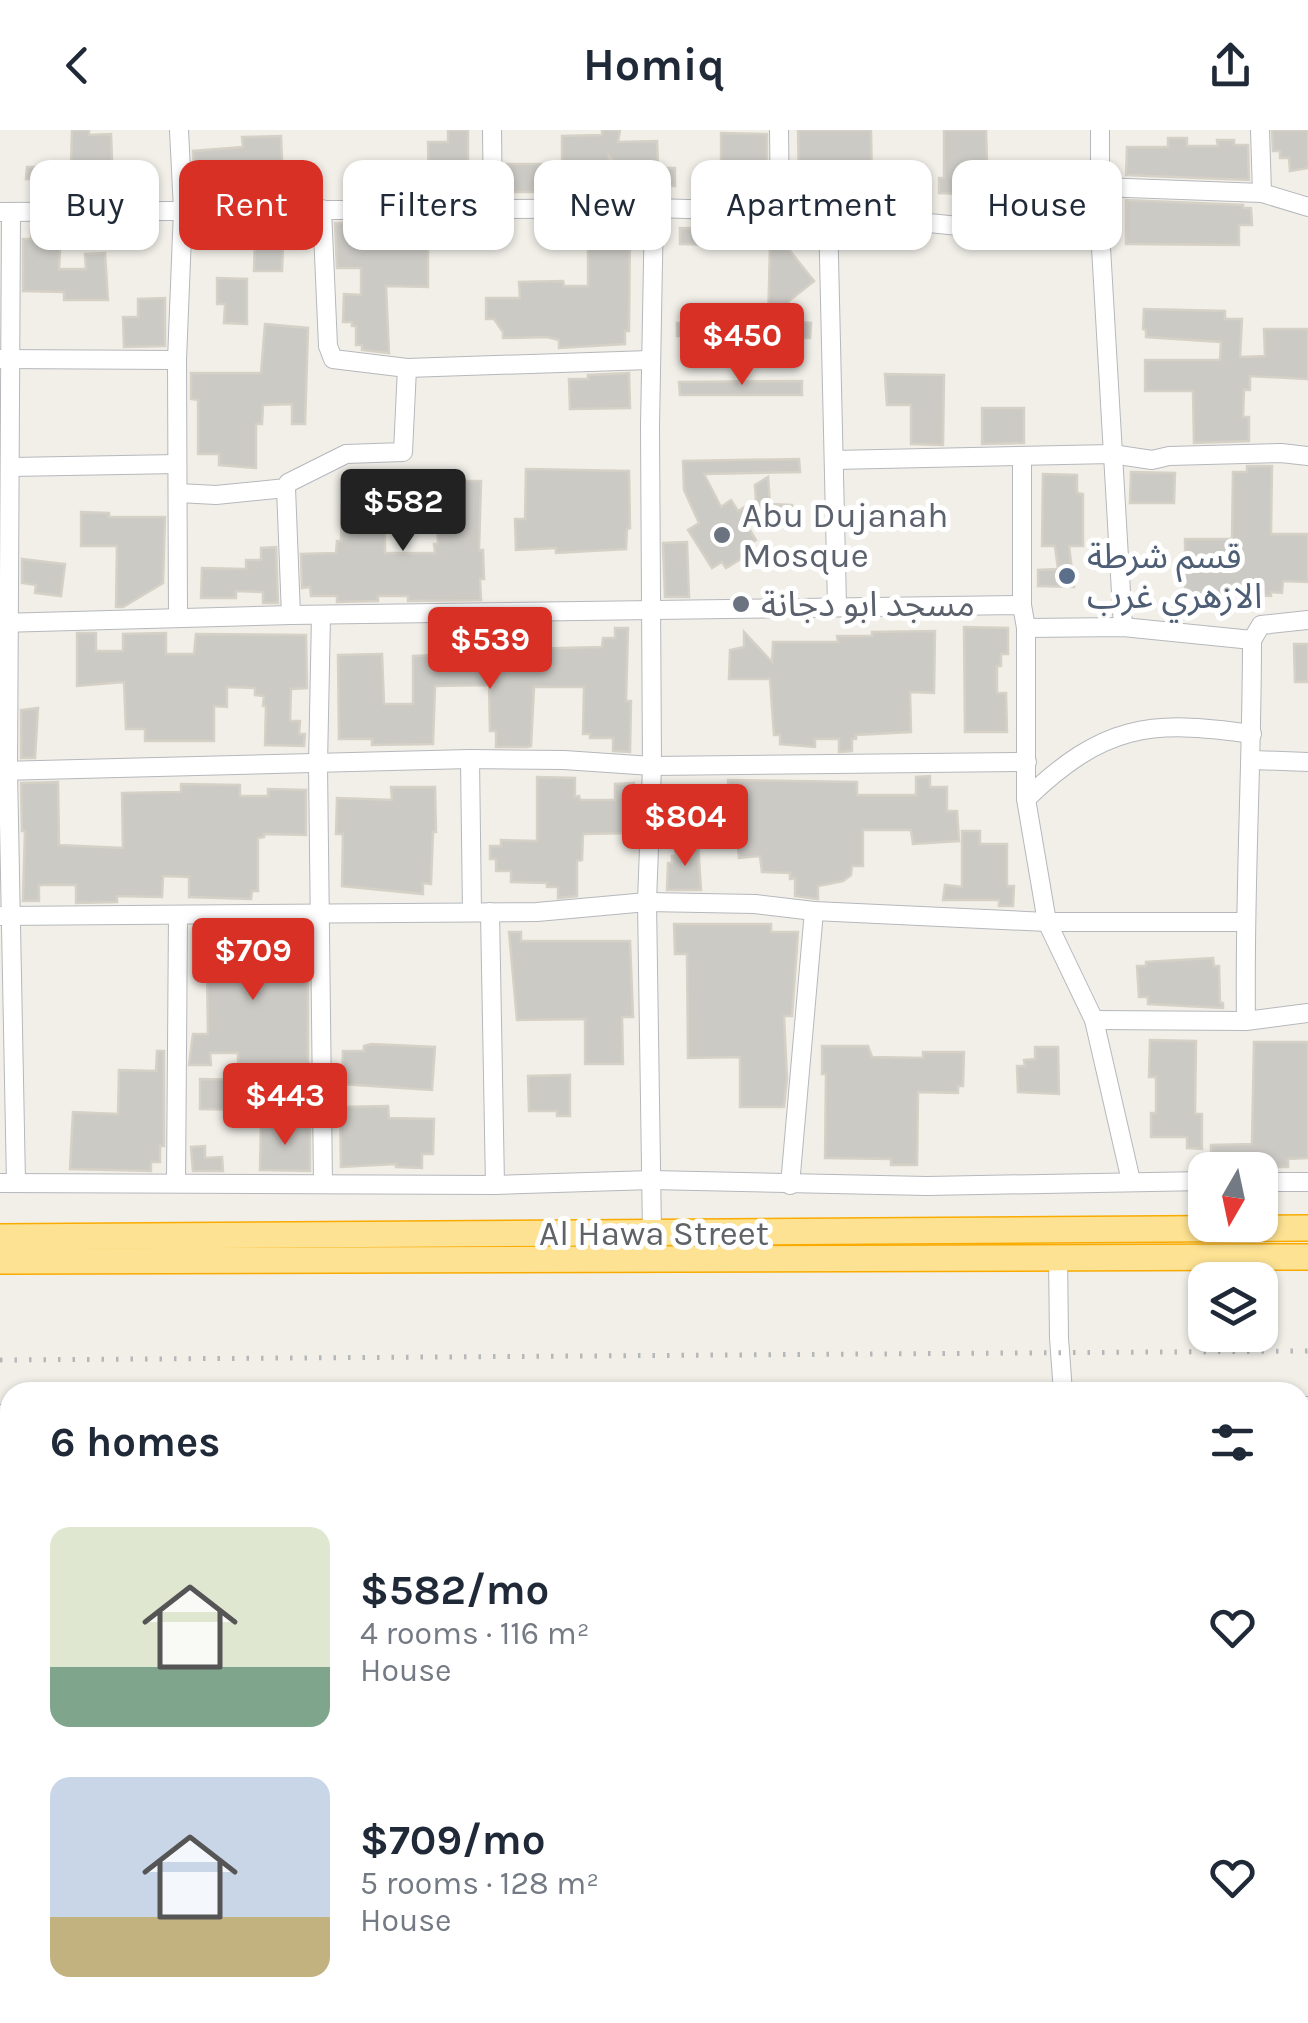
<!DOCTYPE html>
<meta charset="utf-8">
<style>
:root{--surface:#fff;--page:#f2f2f3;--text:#1f2937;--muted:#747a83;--accent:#d93025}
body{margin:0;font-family:Karla,"Noto Sans Arabic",sans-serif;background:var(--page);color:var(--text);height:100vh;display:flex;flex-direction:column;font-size:38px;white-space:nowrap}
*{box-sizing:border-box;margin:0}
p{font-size:32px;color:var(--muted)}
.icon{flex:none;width:55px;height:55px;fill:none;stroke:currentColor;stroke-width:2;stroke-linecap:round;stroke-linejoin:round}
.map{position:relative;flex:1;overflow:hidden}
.drawer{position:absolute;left:0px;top:1252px;width:1310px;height:642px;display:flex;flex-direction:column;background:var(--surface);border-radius:30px 30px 0 0;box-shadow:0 2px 8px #0004}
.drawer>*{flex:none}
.guide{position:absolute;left:30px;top:30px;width:1250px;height:90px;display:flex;gap:20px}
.needle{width:65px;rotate:189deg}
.buttons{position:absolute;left:1188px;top:1022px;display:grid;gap:20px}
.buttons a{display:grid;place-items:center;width:90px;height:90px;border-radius:20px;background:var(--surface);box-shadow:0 2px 8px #0004;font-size:50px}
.price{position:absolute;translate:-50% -85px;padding:0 22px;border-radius:10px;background:var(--accent);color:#fff;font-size:32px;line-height:65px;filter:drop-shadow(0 2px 5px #0008)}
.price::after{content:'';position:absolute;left:50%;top:60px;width:30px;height:22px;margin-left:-15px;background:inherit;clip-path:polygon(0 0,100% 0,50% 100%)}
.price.selected{background:#222;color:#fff}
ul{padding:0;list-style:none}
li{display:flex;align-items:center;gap:30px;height:250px;padding:0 50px}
li span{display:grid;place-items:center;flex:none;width:280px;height:200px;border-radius:20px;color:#555}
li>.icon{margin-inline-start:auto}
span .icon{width:120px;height:120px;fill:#fffc;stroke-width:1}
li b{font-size:42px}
h2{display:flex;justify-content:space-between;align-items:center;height:120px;padding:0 50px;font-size:42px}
.chip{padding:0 35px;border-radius:20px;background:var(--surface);box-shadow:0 2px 8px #0004;font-size:35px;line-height:90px}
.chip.selected{background:var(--accent);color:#fff}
header{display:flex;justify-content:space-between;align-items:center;height:130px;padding:0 50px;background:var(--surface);font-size:45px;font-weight:700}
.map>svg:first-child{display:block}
</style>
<header><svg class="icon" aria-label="back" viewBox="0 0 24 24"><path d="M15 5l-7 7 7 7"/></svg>Homiq<svg class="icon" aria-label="share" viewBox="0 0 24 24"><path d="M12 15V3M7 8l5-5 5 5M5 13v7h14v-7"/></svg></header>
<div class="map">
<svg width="1308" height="1893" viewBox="0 0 1308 1893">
<rect width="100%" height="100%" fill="#f1efe8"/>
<path fill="#c5e8c5" d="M1300 1344H1308V1893H1117V1885H1300Z"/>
<g fill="#cccac5" stroke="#d6d1c6" stroke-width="2.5">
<path d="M72 0H89V5L111 4 113 58 71 59V51L26 49 27 37H71Z"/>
<path d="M448 0H468V36H452V65H429L428 12H448Z"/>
<path d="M602 0H620L618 12 657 11 658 38H675V56H644L643 53 629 48 609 26V46L552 47V50H547V62H505V34H562V6L602 5Z"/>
<path d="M798 0H871L872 56H852V50L799 51Z"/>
<path d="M944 0H986L987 32H965L962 36 961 64 939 63V48H944Z"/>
<path d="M1272 0H1308V38L1290 41 1289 28H1280V21H1273Z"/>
<path d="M721 3 767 4V42H750L751 38H721Z"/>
<path d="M281 6 283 53 234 54V66L211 67 210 51 202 43H194L193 21 243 17 242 7Z"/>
<path d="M1168 8H1187V16H1218L1217 10H1234V15H1248L1249 50 1126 45 1127 17H1168Z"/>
<path d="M1126 70 1243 75V78H1251L1252 95H1239V115L1126 114Z"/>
<path d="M588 91H630L629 201H625V214L559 218V210L547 207 503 208V202L494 189H486V168H520L519 152 563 151 564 156H588Z"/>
<path d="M335 93H375V103L428 104V157L386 156 389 223 362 220V215H356V196H352V192H343L344 164 361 165V138H337Z"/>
<path d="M792 94 814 95V116H786L814 151 789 171 788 191 811 193 810 208 677 206V193L768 194 770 116 680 114V98L770 99V97L773 99 792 100Z"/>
<path d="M31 100 61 101 59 139H86L85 124 105 123 108 170H64V162L23 161V109H31Z"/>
<path d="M255 106 279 107V116H283L282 141H254Z"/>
<path d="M217 148 247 149V194L224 193 225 174H217Z"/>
<path d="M165 168V216L124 217 123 187H138V169Z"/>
<path d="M1144 179 1225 181V189H1242L1240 227 1265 226 1264 199H1308V249L1250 246V260H1244L1243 287H1249V311L1194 313 1193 261H1145V230H1220L1221 212 1146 207V200L1143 199Z"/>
<path d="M265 194 308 198 305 294H292V274L263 275 262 294H256V338L219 335V324H198V270L191 269V243H261Z"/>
<path d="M629 243 630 278 570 279 569 249H588V245Z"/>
<path d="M885 244 944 245 943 315 911 314V275H887Z"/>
<path d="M802 251V265H680L679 252Z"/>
<path d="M982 278H1024V313L982 314Z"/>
<path d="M799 329 800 342 704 344 721 377 731 370 738 381 756 370 755 355 768 347 770 374 792 375V389L768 388 748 397 756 410 740 420 744 427 726 438 722 432 712 438 688 400 699 393 684 360 683 331Z"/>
<path d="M1247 336H1272L1271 404H1308V452L1283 451 1282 463 1271 462V466L1185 462V409H1232L1233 342H1247Z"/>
<path d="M526 339 629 341 630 398 627 399 626 419 556 423V418L516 420 515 389H525Z"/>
<path d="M1131 342 1175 343 1174 373H1130Z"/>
<path d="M1043 344 1077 345V363L1083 364V416H1069L1074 457 1038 456V440L1058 439 1055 416H1042Z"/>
<path d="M436 351H481L479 420H483L484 449H480L481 470 408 471V466H378V471L337 472V466H311L310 457 302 458 301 424 336 423 337 411H341L342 375 355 376V371L361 372V368L385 369V423H435L434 414H438Z"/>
<path d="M81 382 109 383V387H165L163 453 123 477H116L117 416H81Z"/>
<path d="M687 412 689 467H665L663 413Z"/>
<path d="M276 417 278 473H263V462L236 461V468H201L202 438 246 439V430H261V418Z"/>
<path d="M22 429 65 434 61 466 35 463 36 455 22 453Z"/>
<path d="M964 497 1008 498V524H1001V536H997V563H1006L1007 602H965Z"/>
<path d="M615 498H628L626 571H631L630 622 613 621V608H590V604H583L584 557H534L531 616 527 617H496V601H490L489 555 435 556 433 614 372 615V609H339L338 525 382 524 384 574H413V526L502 522V509H524L523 519 602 517 603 508H615Z"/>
<path d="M935 501 934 563 910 562 911 602 856 605V609H852V621L839 622V609H815V617L780 614V605H774L770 549H729L730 520 744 517V502L772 532 773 512H838L837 506H872V502Z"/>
<path d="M77 503H96V521H123V504L166 503V524H194L196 504 306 505 307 558 291 559 290 591H300L299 604H305L304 616 265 615 266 576H263L264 566 255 565V558L227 557V577L214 576V611H145V599H126L124 552 77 556Z"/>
<path d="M1294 514H1308V552H1295Z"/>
<path d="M38 578 35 628H21V580Z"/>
<path d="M930 646V657H947V681H957L959 711 913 714 911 700H863V736H852L851 745 843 751 818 756V769L795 766V748L790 749V743L762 742 760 726 739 728 736 699 723 700V671L729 670 728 650 857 652V665H916V647Z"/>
<path d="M537 647 575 648V667L579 666 580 670H615V654L634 653 635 703 583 704 582 730 577 731V766L558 768V757H547V753L511 752V741H496V729H490V716H501V710L537 711Z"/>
<path d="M58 652 59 715 123 718 122 663 181 662V654L240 655V666H268V659L306 660V705L264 704V707L258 708V761H252L251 769 189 767V747L163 746 162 767 117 766V772L76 773V755H39V771H23L25 701H22L21 653Z"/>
<path d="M391 657H435L436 702H433L431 754 423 753V764L342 756 343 704H336L337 668 392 670Z"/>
<path d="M962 701H980V714H1007V756H1014L1013 776H999V770H943L945 755 962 757Z"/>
<path d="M698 714 701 760H667L668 733H672V726H676L675 715Z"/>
<path d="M674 794H771V802H798L792 886H784L787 949 784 977H740V927L688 928 687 824H675Z"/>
<path d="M509 802H521V811H630L633 887H622L623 934H585V889L517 890Z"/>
<path d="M218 804H240L239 809 279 810V829H308V932L238 933V923H210L211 935H189L193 904H208L207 841 201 838 202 810H218Z"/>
<path d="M1213 828 1214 836H1219L1220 873H1223V878L1148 874V867H1139L1137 836H1146V832Z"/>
<path d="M1150 910 1196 911 1195 984H1202V1019L1187 1018V1007H1151V983H1156V947H1149Z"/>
<path d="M1254 912H1308V1028L1288 1029V1037H1272V1031L1211 1032V1015L1252 1014Z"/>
<path d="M371 914 435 917 432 960 342 954 343 921H364V916Z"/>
<path d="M822 916H868L872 927 923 928V922H964L963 956H958V963L918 962 917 1035H891V1029L825 1028 826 944H822Z"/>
<path d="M1035 917H1058L1059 964 1018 962 1017 936H1025L1024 930 1035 929Z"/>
<path d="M157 921H164V1016H160V1032H151V1041L70 1039 73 982 118 984 119 940 156 941Z"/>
<path d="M570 945V986H557V981H529L528 946Z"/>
<path d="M200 949 247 950V980L200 979Z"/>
<path d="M388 976 389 988 434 989 433 1024H422V1038L396 1037V1034L341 1037 340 977Z"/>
<path d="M261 994 310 995V1041L260 1040Z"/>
<path d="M205 1016V1028L222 1027 223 1041H193L191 1017Z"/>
</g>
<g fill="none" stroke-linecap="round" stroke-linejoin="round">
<g stroke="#b5b8bc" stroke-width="20">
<g id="minor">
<path d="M492 0 493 79"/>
<path d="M779 0 780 81"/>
<path d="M1100 0V100L1123 497"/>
<path d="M1260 0 1262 63"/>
<path d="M1101 57 1262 63 1308 77"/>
<path d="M322 79 328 216 333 229 407 238 650 230"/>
<path d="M0 82 654 78 828 83 969 97 1100 100"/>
<path d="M11 82 8 641 16 1053"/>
<path d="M828 83 837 476"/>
<path d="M0 229 177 230"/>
<path d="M834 330 1112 324 1152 330 1169 326 1281 323 1308 326"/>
<path d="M11 337 177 334"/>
<path d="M286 358 291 485"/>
<path d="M178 363 216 365 286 358 288 353 346 324 403 322 407 238"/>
<path d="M1022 475V327"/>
<path d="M321 485 318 635 323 1054"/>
<path d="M178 488 177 230 183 80 179 0"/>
<path d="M0 493 291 485 1022 475 1026 498 1123 497 1252 510"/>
<path d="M1026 498V669L1047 792 1094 890 1131 1051"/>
<path d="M470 629 472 782"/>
<path d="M1253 630 1308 632"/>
<path d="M0 641 470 629 564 630 652 636 1027 632"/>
<path d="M1026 669C1103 595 1149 589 1252 604"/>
<path d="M490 782 495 1055"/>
<path d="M0 786 537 782 647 772 755 774 814 781 1047 792H1244"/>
<path d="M1094 890 1246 891 1308 883"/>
<path d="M1246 891C1244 764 1252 637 1252 510L1261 495 1308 490"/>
<path d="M1260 1052H1308"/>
<path d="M0 1053 495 1055 652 1050 927 1056 1205 1051"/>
<path d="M176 1053 178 785"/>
<path d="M790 1055 814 781"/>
<path d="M652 1103 647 772 652 636 650 296 654 78"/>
<path d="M1058 1126 1059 1208 1063 1262"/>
<path d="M1300 1276H1308"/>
<path d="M0 1284H10"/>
<path d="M0 1484 10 1483"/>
<path d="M0 1755H10"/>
<path d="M205 1885V1893"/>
<path d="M523 1885V1893"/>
<path d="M1073 1885 1076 1893"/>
<path d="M901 1893V1885"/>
</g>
</g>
<g stroke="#f9ab00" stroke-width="28">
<g id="highway">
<path d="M0 1107 1308 1098"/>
<path d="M0 1131 1308 1127"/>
</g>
</g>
<use href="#minor" stroke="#fff" stroke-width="18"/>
<use href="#highway" stroke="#fde293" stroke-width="25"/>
<path stroke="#b6b7b8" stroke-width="5" stroke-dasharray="2.5 12" stroke-linecap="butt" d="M0 1230 1308 1221"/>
</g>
<g fill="#6b7280" stroke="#fff" stroke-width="4">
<circle cx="722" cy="405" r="10"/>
<circle cx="741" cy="474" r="10"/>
</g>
<circle fill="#5c6f8a" stroke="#fff" stroke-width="4" cx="1067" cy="446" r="10"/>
<g text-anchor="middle" stroke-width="10" stroke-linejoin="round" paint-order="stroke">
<g font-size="35" fill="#5b616d" stroke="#fff" text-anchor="start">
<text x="742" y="397">Abu Dujanah<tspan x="742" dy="40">Mosque</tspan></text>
<text x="761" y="486">مسجد ابو دجانة</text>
</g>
<g font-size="35" fill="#4e5e75" stroke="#fff" text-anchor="start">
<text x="1087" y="438">قسم شرطة<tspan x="1087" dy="40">الازهري غرب</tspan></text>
</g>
<g font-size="35" fill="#5f6368" stroke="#fff">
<text x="654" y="1115">Al Hawa Street</text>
</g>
</g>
</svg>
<div class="buttons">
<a><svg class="needle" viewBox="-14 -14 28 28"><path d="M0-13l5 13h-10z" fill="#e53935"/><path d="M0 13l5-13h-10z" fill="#747a83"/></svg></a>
<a><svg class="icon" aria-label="layers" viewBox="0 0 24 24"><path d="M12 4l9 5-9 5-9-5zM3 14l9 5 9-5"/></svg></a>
</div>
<b class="price" style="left:742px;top:258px">$450</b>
<b class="price selected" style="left:403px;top:424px">$582</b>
<b class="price" style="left:490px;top:562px">$539</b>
<b class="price" style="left:685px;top:739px">$804</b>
<b class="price" style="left:253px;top:873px">$709</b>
<b class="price" style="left:285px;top:1018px">$443</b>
<div class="guide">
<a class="chip">Buy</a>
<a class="chip selected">Rent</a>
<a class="chip">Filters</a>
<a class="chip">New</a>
<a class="chip">Apartment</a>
<a class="chip">House</a>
</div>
<section class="drawer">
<h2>6 homes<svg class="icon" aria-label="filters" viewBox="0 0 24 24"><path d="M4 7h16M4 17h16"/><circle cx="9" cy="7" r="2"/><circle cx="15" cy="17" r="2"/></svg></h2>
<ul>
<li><span style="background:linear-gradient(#dfe7d0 70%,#7fa58c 0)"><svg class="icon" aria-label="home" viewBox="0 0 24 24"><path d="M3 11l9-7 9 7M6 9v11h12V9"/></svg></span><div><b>$582/mo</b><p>4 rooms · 116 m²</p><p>House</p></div><svg class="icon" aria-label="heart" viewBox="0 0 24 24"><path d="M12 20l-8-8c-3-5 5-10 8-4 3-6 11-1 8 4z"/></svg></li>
<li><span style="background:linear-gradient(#c9d6e8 70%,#c2b280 0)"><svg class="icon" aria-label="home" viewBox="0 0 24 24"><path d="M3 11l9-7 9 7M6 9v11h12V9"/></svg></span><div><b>$709/mo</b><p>5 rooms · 128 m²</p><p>House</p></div><svg class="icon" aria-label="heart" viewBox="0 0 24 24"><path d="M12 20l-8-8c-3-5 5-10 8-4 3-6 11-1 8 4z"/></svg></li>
</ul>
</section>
</div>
